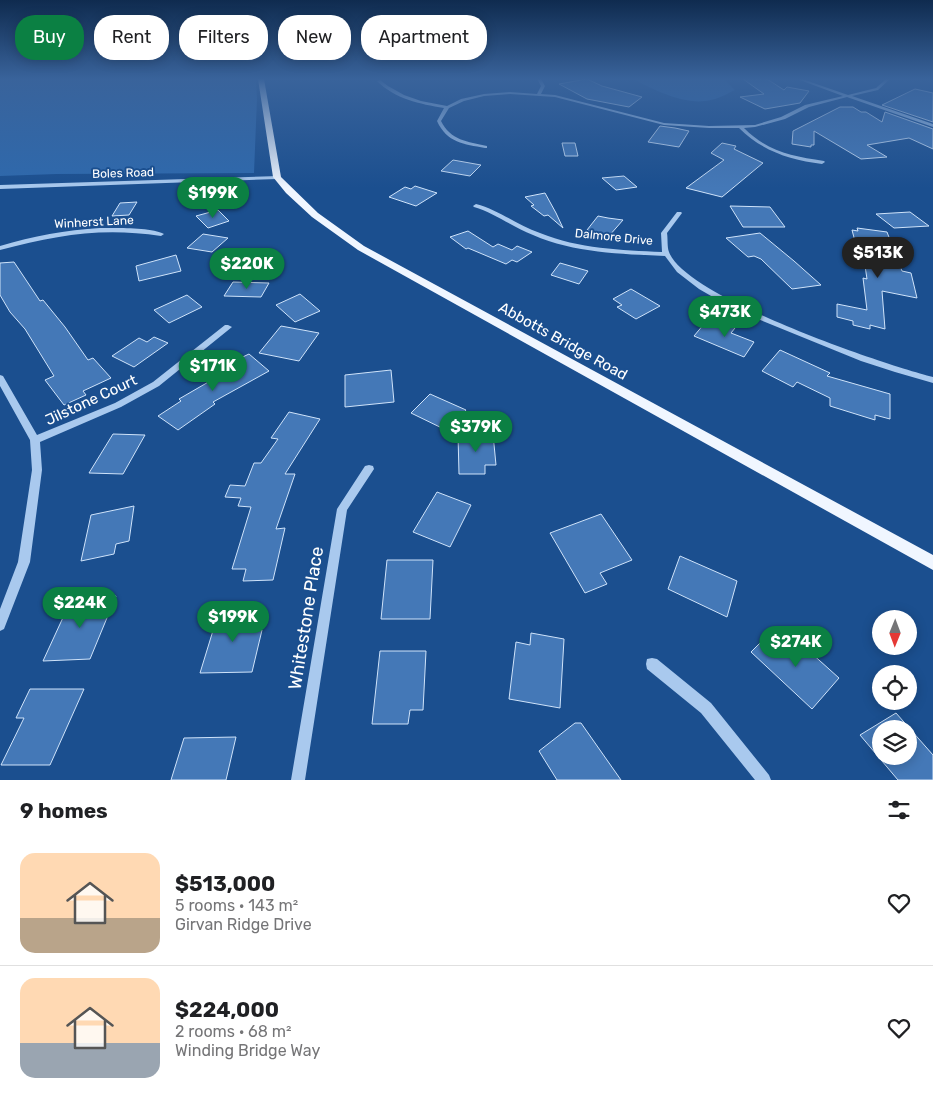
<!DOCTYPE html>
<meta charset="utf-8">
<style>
:root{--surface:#fff;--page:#f6f6f6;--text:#202124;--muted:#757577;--line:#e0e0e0;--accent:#0b8043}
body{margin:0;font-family:Rubik,sans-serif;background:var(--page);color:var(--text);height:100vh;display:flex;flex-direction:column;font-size:19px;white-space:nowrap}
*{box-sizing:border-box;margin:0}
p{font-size:16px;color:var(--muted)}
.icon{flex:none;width:28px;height:28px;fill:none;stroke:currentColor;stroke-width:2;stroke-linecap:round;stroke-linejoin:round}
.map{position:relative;height:780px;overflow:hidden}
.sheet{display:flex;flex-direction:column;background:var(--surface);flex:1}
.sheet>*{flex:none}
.banner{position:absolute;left:15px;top:15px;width:500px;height:45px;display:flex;gap:10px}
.needle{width:32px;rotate:181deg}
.controls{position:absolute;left:872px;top:610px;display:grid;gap:10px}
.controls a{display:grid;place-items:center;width:45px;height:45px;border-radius:50%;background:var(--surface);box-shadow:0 2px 12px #0003;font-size:25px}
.price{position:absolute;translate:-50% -42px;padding:0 11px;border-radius:18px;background:var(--accent);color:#fff;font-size:16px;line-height:32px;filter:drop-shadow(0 1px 2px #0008)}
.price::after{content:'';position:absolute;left:50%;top:30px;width:15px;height:11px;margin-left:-8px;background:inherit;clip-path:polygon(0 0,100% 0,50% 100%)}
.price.on{background:#222;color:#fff}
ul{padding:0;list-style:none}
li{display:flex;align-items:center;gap:15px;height:125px;padding:0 20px}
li+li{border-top:1px solid var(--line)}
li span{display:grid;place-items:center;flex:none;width:140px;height:100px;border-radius:15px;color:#555}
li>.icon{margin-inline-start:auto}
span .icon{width:60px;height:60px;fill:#fffc;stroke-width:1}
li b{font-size:21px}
h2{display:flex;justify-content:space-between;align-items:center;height:60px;padding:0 20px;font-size:21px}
.tag{padding:0 18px;border-radius:20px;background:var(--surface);box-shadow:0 2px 12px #0003;font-size:18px;line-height:45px}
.tag.on{background:var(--accent);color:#fff}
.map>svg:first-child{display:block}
</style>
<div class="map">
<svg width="933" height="780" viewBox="0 0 933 780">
<rect width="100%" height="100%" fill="#1b4f8f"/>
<g fill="#2e69ad">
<path d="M0 79H256L257 99 254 173 57 174 0 176Z"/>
<path d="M633 79H724L735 90C725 95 716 100 705 101 682 104 652 89 633 79Z"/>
</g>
<g fill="#4478b7" stroke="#cfe3fa" fill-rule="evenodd">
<path d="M587 79 602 86 642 97 629 107 587 99 559 84Z"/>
<path d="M743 79H767L784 90 787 87 809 91 800 103 765 109 740 97 764 94Z"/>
<path d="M915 89 933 93V122L882 105Z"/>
<path d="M840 107H853L861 112H866L882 122 885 112 933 129V149L909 138 867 145 887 157 861 159 814 131V145H811V147L792 144 793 131Z"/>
<path d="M660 126 675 128 689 131 679 147 648 142Z"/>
<path d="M562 143H575L578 156H565Z"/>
<path d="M722 143 736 146 734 149 763 163 722 197 686 188 724 160 711 153Z"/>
<path d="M453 160 481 165 470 176 441 171Z"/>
<path d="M624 176 637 187 616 190 602 178Z"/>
<path d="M415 186 437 193 416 206 389 197 405 187 411 189Z"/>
<path d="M545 193 556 213 563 228 548 215 544 216 531 206 534 205 525 197Z"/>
<path d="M137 202 129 215 112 216 120 203Z"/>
<path d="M730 206 770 207 785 227H743Z"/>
<path d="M218 210 229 221 208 228 196 216Z"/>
<path d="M910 212 929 226 894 228 876 214Z"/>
<path d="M598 216 608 218 623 220 609 236 587 230Z"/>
<path d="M857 228 887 232 902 271 911 273 917 298 882 291 885 329 870 325V329L853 325V321L837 317V304L867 310 863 278 867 279 862 246 856 245 852 230 858 231Z"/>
<path d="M468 231 493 247 498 244 512 250 517 246 532 252 517 262 512 260 506 264 468 248 466 249 450 237Z"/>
<path d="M760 233 794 261 821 285 792 289 761 259 754 256 748 257 726 238Z"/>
<path d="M203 234 228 238 212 252 187 248Z"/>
<path d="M176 255 181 271 139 281 136 266Z"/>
<path d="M14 262 40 301 43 300 65 327 88 360 93 358 111 378 83 391 86 395 64 405 45 380 54 376 25 329 10 312 0 295V263Z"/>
<path d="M560 263 588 271 579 284 551 275Z"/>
<path d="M233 282 269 283 261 297 224 296Z"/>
<path d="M631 289 660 306 636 319 617 307 622 305 613 299Z"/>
<path d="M300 294 320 311 295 322 276 305Z"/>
<path d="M187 295 202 307 169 323 154 310Z"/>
<path d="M715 321 735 328 731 333 754 342 744 357 694 336 704 324 710 327Z"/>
<path d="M281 326 319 333 299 361 259 353Z"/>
<path d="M154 337 168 343 134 367 112 356 139 338 147 342Z"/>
<path d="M780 350 830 373 827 376 890 394V419L875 415V420L830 406V398L797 382 793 387 762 371Z"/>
<path d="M249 354 269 371 213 402 215 404 178 430 158 416 181 401 179 399 236 366 232 362Z"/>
<path d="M391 370 394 402 345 407V375Z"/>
<path d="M430 394 466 410 448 431 411 413Z"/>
<path d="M289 412 320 419 285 474H295L276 529 285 528 273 580 243 581 246 569H232L251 507 238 506 241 498 225 497 230 485 245 486 254 463H261L278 439 271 438Z"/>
<path d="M113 434 145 435 123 474 89 473Z"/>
<path d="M493 434 496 465H485V474H459L458 435Z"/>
<path d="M437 492 471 505 450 547 413 532Z"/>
<path d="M134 506 129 541 116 544 114 554 81 561 91 515Z"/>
<path d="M601 514 632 560 600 573 607 584 585 593 550 533Z"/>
<path d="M680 556 737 581 727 617 668 589Z"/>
<path d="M387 560H433L430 619H381Z"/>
<path d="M116 596 90 659 43 661 72 598Z"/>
<path d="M259 610 254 630H262L252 672 200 673 219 611Z"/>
<path d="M771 632 782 642 790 634 839 678 812 709 751 652Z"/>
<path d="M531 633 564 639 560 708 509 699 516 642 530 645Z"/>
<path d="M380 651H426L423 710H410L408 724H372Z"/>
<path d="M30 689H84L50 765H1L24 718H16Z"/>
<path d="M896 713 933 755V780H898L860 735ZM881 729H909V756H881Z"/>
<path d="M575 723H581L621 780H557L539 751Z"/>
<path d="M236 737 226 780H171L184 738Z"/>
</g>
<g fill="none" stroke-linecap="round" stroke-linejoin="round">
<g fill="#a9c9ee" fill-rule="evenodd">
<path d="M537 79H541L545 86 541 94 555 95 664 123 709 126 755 125 781 117 805 105 843 96 797 79H802L848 95 876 88 886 79H890L878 90 852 96 933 124V127L847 97 809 107 785 119 755 127 744 128C768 152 792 156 824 161L825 162 822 164C790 160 762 151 739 128H709L664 125 555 97 510 94 484 96 464 101 449 108 441 121C450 140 468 142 487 146V148H485C464 144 447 143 437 121L444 108C420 104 395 99 377 81L380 80 388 86 404 95 421 101 447 106 461 99 484 94 510 92 537 94 541 86Z"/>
<path d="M279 176V178L277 179 0 189V185Z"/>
<path d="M476 204C499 210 517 225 540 233 579 249 621 250 662 252L661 233 677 212H681L682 213 667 233C668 239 667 247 669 252 685 297 884 365 933 377V383L895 372 861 361 753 317 725 304 699 289 677 272 665 256C621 254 574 253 533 235 512 227 495 213 474 207L473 206Z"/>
<path d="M100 228C116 228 151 227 164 234L161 236C102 227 57 235 0 250V246C33 236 66 230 100 228Z"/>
<path d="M225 325H228L232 327 159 386 121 407 40 442 42 470 30 562 4 629 0 631V609L18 562 32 470 30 440 0 386V375L3 376 37 435 115 403 153 382Z"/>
<path d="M369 465 373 466 374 469 347 510 305 780H291L337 509 365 466Z"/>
<path d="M652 658 657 659 711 703 769 775 771 780H755L701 713 647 669 646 664 647 659Z"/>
</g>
<path fill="#f0f6ff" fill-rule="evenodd" d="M258 79H264L281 177 318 213 364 246 933 555V570L358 250 312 217 286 193 273 177Z"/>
</g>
<linearGradient id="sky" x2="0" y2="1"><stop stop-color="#0f2b4f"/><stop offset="0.42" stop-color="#39639b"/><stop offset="1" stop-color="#39639b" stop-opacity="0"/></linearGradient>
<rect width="933" height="188" fill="url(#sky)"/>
<g text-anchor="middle" stroke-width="4" stroke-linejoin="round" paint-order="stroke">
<g font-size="12" fill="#fff" stroke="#1b4f8f">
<text transform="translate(123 173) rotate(-2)" y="4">Boles Road</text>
<text transform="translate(94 222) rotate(-3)" y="4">Winherst Lane</text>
<text transform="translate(614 237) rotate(6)" y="4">Dalmore Drive</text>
</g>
<g font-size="15" fill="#fff" stroke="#1b4f8f">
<text transform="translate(563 341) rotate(29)" y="5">Abbotts Bridge Road</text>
<text transform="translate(91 400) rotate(-25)" y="5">Jilstone Court</text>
</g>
<g font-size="18" fill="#fff" stroke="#1b4f8f">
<text transform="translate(306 618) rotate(-81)" y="6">Whitestone Place</text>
</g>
</g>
</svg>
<div class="controls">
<a><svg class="needle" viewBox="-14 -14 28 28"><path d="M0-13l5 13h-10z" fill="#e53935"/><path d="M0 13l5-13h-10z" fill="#757577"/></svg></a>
<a><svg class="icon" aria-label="locate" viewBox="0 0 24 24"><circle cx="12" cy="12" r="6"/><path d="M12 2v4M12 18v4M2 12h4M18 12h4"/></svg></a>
<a><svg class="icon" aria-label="layers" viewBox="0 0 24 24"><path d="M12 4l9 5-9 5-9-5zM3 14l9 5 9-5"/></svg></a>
</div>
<b class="price" style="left:213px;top:219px">$199K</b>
<b class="price on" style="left:878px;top:279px">$513K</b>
<b class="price" style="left:247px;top:290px">$220K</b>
<b class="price" style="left:725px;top:338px">$473K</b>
<b class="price" style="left:213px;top:392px">$171K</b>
<b class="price" style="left:476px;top:453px">$379K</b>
<b class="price" style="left:80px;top:629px">$224K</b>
<b class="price" style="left:233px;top:643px">$199K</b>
<b class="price" style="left:796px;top:668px">$274K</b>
<div class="banner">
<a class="tag on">Buy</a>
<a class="tag">Rent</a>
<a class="tag">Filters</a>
<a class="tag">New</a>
<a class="tag">Apartment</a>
</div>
</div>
<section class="sheet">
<h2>9 homes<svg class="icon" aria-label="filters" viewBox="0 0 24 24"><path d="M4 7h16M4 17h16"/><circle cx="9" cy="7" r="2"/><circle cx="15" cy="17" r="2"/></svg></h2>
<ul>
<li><span style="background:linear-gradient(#ffd9b3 65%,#b9a48a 0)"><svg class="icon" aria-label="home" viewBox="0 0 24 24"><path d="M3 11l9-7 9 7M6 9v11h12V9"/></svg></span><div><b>$513,000</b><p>5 rooms · 143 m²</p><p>Girvan Ridge Drive</p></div><svg class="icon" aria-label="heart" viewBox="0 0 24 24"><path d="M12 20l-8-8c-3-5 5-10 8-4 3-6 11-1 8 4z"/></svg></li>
<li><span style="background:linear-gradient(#ffd9b3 65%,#9aa5b1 0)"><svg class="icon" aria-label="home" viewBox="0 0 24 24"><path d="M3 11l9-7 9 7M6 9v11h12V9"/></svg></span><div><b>$224,000</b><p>2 rooms · 68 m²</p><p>Winding Bridge Way</p></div><svg class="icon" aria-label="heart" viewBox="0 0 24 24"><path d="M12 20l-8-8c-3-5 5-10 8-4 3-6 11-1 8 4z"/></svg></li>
</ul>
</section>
